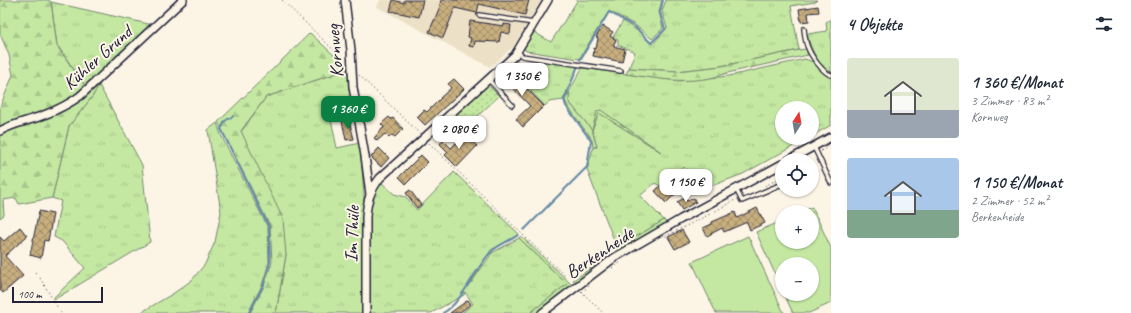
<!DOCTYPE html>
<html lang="de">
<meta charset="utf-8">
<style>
:root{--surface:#fff;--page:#f6f6f7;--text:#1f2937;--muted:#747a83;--accent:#0b8043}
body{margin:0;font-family:Caveat,sans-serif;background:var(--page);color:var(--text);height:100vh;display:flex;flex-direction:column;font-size:15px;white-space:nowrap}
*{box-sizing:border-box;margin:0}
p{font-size:13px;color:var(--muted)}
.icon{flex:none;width:22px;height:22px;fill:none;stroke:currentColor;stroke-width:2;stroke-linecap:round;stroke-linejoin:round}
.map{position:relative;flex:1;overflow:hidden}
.side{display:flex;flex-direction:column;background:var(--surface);width:300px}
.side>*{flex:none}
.needle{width:26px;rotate:11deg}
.tools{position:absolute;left:775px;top:101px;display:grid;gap:8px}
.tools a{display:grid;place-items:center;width:44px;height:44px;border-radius:50%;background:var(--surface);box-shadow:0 1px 3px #0004;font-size:20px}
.scale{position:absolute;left:12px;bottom:10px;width:91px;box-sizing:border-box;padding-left:4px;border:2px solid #22223b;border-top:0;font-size:11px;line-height:14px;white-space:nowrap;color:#22223b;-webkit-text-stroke:3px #fcf5e5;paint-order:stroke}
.price{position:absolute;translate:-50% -34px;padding:0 9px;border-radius:8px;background:#fff;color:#222;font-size:13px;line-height:26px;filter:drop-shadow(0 1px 2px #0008)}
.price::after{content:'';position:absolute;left:50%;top:24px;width:12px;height:9px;margin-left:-6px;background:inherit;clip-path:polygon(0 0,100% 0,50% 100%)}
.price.selected{background:var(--accent);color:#fff}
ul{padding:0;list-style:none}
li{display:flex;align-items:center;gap:12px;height:100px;padding:0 16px}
li span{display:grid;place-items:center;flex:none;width:112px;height:80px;border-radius:4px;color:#555}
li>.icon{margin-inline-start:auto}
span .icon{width:48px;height:48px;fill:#fffc;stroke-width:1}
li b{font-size:17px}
h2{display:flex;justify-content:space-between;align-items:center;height:48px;padding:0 16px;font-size:17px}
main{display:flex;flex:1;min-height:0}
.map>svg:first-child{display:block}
</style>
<main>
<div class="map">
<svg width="831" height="313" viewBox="0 0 831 313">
<defs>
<pattern id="grass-tufts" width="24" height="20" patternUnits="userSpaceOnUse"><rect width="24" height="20" fill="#c4e8a2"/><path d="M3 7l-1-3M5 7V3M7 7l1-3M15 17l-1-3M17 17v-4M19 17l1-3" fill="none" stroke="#a8c78c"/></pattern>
<pattern id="forest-firs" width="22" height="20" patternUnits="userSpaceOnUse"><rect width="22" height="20" fill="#c4e8a2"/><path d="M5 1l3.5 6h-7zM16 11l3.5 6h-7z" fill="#a8c78c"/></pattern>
<pattern id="garden-dots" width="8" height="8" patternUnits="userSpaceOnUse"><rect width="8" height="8" fill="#c4e8a2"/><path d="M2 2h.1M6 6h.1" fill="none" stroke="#a8c78c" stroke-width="1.8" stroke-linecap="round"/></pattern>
<pattern id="building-cross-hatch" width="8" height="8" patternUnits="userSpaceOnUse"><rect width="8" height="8" fill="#c8af7f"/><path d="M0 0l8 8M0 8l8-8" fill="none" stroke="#a28e69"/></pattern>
</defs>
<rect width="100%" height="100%" fill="#fcf5e5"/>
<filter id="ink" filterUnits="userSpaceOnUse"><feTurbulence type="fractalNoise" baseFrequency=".025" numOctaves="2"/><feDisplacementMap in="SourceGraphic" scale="8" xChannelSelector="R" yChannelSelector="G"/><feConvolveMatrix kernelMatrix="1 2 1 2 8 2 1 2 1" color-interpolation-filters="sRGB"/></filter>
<g filter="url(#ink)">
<path fill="#ece0c6" d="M380 0H542L513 47 490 67 377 7Z"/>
<g fill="url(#grass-tufts)" stroke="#73856e">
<path d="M576 0H662L659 12 663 28 652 39 635 25 609 11 579 59 526 51 524 48 534 32 551 42 577 1Z"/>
<path d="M666 0H817L815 2 791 6 799 50 722 66 677 71 629 68 635 52 618 45V40L613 37 623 21 642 34 653 44 667 28 662 11Z"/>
<path d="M51 2 153 25 86 87 57 45Z"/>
<path d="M831 19V73C819 68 810 47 807 34L827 31 826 22Z"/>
<path d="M805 59 813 62 828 77H831V125L812 136V108H782V138H808L743 174 714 185 703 184 693 177 684 167 660 186 655 183 640 196 664 220 617 248 587 170 593 147H597L592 130 569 102V92L582 68 678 81 729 76Z"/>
<path d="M540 60 578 66 563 100 549 102 545 106 523 83 539 67Z"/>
<path d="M349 69 352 100 328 105 337 148 360 143 364 195 362 313H276L286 255 241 132 266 97Z"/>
<path d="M99 85 142 165 150 242 55 299 54 297 85 268 62 241 54 237 61 201 52 198 69 126 92 97Z"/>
<path d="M217 123 221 135 268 228 269 263 262 285 248 313H140L174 293 192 280 205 264 215 242 221 212 208 130Z"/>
<path d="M454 172 519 234 491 250 471 283 492 253 519 238 567 284 530 313H462L473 304 465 292 464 295 431 313H369L370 209C372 198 374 191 382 183L394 194 406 197 417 210Z"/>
</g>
<g fill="url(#forest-firs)" stroke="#73856e">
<path d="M0 0H49L51 2 57 46 86 87 98 78 103 79 92 97 69 126 52 198 19 204 16 198 3 200 4 215 0 218V107L13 75 9 55 0 34Z"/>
<path d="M310 33 349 69 266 97 241 131 283 219 286 255 276 313H250L264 286 272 262 270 226 218 122Z"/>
<path d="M806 49 808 55 727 73C695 86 659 79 626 74L629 68 677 71 722 66 799 50Z"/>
<path d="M569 92V102L592 130 597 111 601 110 661 152 599 113 592 130 597 147H593L592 140 567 105 565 100Z"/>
<path d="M664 220 668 224 576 283 573 280 615 252 617 248Z"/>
<path d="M521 236 572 285 571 288 538 313H530L567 284 519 238Z"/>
</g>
<g fill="#c4e8a2" stroke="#73856e">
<path d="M812 207 831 248V303L809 313H793L784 294H812V264H782V289L756 232 782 221V242H812V212H801Z"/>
<path d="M748 236 784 313H716L692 262Z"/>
</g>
<path fill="url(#garden-dots)" stroke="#73856e" d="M487 84 499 96 466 127 454 115Z"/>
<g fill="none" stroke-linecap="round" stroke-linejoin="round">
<g stroke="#6289a6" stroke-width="2">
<path d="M580 60 609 12 635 27 651 43 665 29 660 12 663 0"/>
<path d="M233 116 225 121 221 129 269 227 270 262 263 286 249 313"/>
<path d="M524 230 587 167 591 141 566 106 564 100 578 66"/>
<path d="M443 313C463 302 475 268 491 252 498 245 510 241 518 235"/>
</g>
</g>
<g fill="url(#building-cross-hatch)" stroke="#22223b">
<path d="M393 0 404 3V0H423L419 17 390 11Z"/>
<path d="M441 0H529L525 15 479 4 477 13 455 8 443 38 429 32 439 9Z"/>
<path d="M818 6 819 12 808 13 809 21 801 22 799 9Z"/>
<path d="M470 21 504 26V24L511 25 510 34 501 32 499 42 475 41 474 47 469 46 471 38 468 37Z"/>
<path d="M603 26 613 32 610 36 616 40 613 46 625 49 622 62 593 56 594 48 596 49 598 38 596 37Z"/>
<path d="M507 69 544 106 523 127 516 119 530 106 508 83 504 87 497 79Z"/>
<path d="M454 79 464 89 425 125 417 117 424 110 427 112 441 98H440L451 88 448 84Z"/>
<path d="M389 117 391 119 393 118 403 129 395 137 392 135 389 138 385 134 377 141 374 138 384 127 381 124Z"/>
<path d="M349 120 354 139 346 140 342 121Z"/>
<path d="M465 134 477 146 457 167 445 155 448 152 440 144 443 140 451 148Z"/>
<path d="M379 148 389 158 381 167 371 157Z"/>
<path d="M421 155 428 162 406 184 399 177Z"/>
<path d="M676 179 683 186 666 203 655 191 664 182 668 186Z"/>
<path d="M410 190 421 205 417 208 406 193Z"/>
<path d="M685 198 687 201 694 198 696 202 682 210 677 202Z"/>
<path d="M757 208 765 223 750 230 747 222 724 232 722 228 707 236 703 228 712 224V222L735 212 737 218Z"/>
<path d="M39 211 53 214 48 241 44 240 41 258 30 255Z"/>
<path d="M20 227 27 236 5 256 23 276 3 293 0 290V237L4 241Z"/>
<path d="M682 230 689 242 675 249 668 237Z"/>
<path d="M468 300 471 304 459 313H450Z"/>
</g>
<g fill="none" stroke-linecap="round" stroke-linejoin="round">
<g stroke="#22223b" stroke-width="6">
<g id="service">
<path d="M479 15 534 23"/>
<path d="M804 29C805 35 805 42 808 48 811 56 823 73 831 75"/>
<path d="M517 51 522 56 621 71"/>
<path d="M489 80 512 105"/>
<path d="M814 147 831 183"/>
<path d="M736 189 742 201 782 184"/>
</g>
</g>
<g stroke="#22223b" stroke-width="10">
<g id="minor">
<path d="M345 0 351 50 353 87 365 156 370 194"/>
<path d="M0 131C14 123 29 121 44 115 57 110 69 104 80 96L183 0"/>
<path d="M789 160 831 137"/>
<path d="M366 313V217C367 201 370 191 380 178L515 55 548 0"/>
<path d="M542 313 614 258 681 219 782 164"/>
</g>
</g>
<g stroke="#22223b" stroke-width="1" stroke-dasharray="1 3" stroke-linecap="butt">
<path d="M282 0 345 61"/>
<path d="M359 75 420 134"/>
<path d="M429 143 571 282"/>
<path d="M821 151 829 146"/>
<path d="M765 186 782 177"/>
<path d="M662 238 712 213 735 200"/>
<path d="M612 268 621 262"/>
<path d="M35 272 40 278 61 313"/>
<path d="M581 291 603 313"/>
<path d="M582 292 590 285"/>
</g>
<use href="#service" stroke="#fcf5e5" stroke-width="3.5"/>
<use href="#minor" stroke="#fcf5e5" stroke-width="7"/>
</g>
</g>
<g text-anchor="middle" stroke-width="4" stroke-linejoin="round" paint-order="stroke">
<g font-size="19" fill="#22223b" stroke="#fcf5e5">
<text transform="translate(334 51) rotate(-95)" y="7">Kornweg</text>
<text transform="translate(97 57) rotate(-42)" y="7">Kühler Grund</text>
<text transform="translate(351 234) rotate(-88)" y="7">Im Thüle</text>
<text transform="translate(599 252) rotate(-34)" y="7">Berkenheide</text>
</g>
</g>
</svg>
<div class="tools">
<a><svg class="needle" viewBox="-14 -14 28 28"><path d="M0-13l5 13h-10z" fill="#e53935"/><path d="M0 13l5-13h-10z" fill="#747a83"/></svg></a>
<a><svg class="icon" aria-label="locate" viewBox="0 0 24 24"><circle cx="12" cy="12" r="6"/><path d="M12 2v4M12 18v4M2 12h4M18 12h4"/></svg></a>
<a>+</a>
<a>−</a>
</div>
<div class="scale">100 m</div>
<b class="price" style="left:522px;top:97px">1 350 €</b>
<b class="price selected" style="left:348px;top:130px">1 360 €</b>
<b class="price" style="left:459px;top:150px">2 080 €</b>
<b class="price" style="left:686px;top:203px">1 150 €</b>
</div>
<section class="side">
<h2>4 Objekte<svg class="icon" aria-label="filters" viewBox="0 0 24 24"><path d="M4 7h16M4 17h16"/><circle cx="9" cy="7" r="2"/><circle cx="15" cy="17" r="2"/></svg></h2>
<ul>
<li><span style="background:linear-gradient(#dfe7d0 65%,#9aa5b1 0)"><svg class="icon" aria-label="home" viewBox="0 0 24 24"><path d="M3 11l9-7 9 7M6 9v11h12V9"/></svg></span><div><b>1 360 €/Monat</b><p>3 Zimmer · 83 m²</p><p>Kornweg</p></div></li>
<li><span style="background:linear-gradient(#a9c7e8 65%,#7fa58c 0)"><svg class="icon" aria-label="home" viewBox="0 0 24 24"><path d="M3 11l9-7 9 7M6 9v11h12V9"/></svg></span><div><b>1 150 €/Monat</b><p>2 Zimmer · 52 m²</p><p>Berkenheide</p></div></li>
</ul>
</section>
</main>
